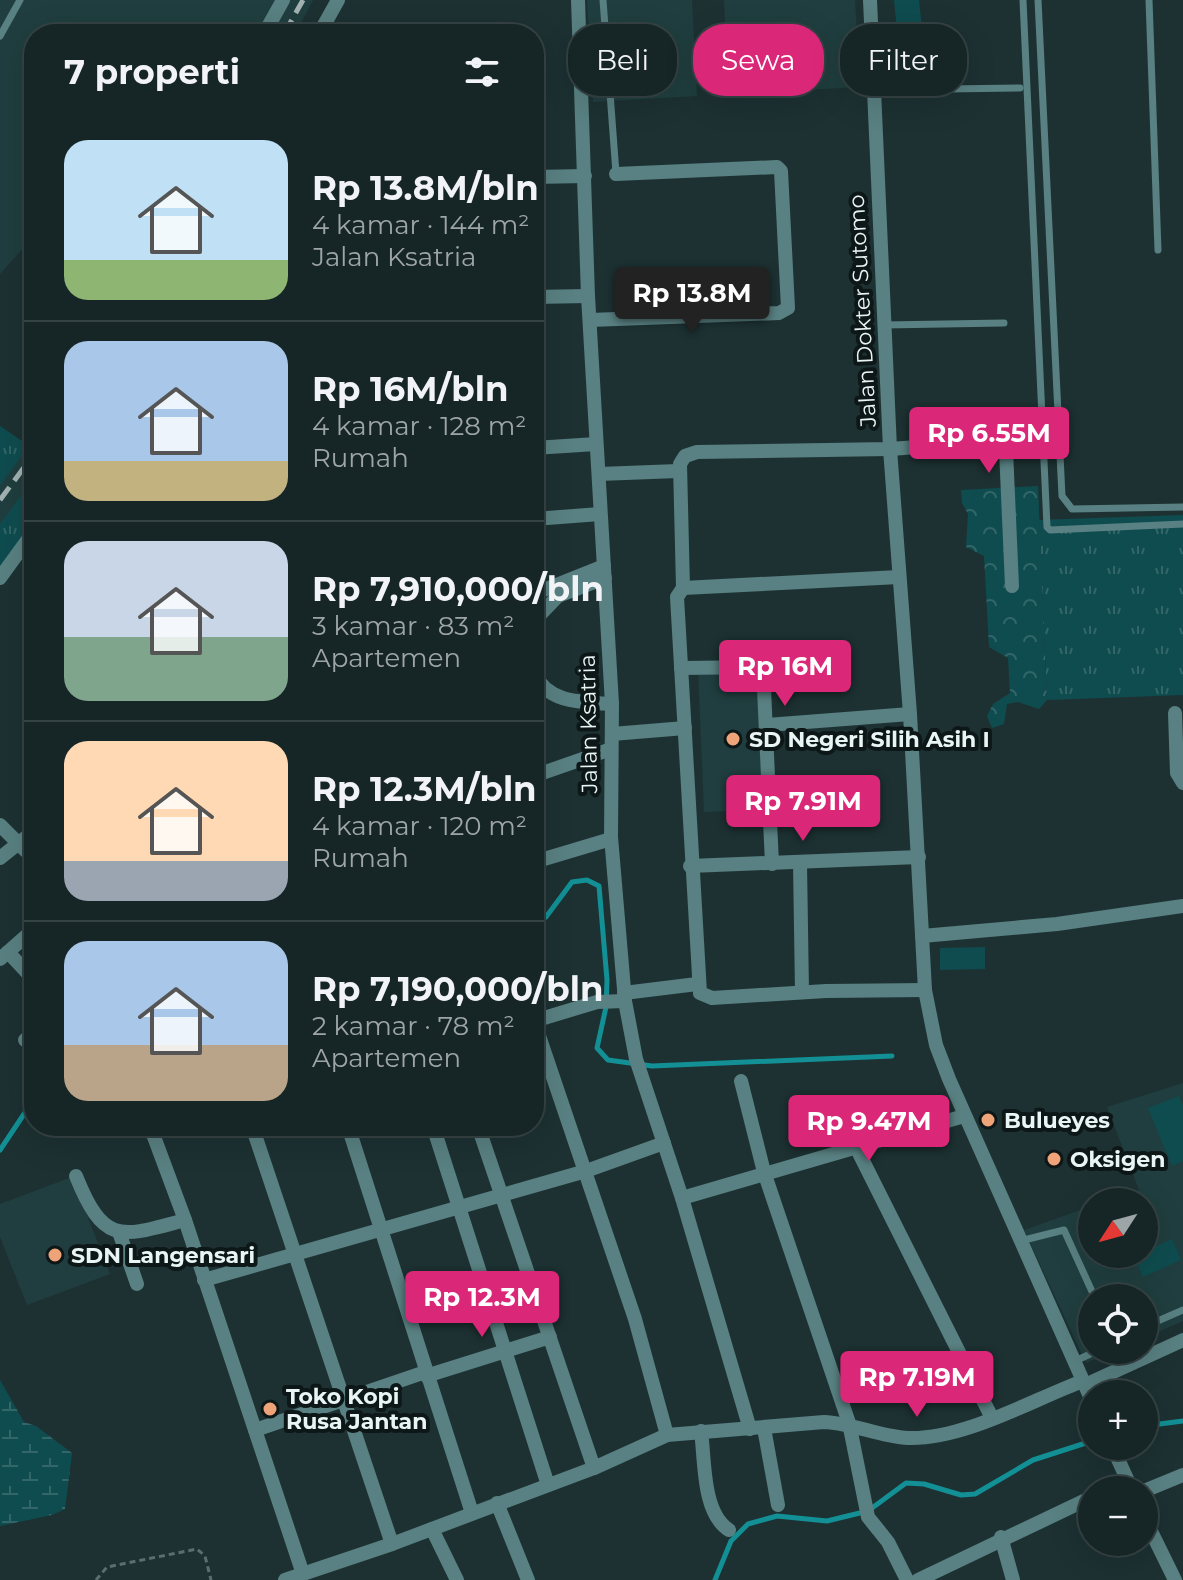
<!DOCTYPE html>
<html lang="id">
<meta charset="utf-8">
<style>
:root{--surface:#162526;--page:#1f2d2e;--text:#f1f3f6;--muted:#9ea5a7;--line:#354243;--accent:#db2777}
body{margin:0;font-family:Montserrat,sans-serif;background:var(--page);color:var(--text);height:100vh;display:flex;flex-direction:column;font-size:30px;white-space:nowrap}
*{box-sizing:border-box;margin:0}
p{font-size:26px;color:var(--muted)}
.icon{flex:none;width:44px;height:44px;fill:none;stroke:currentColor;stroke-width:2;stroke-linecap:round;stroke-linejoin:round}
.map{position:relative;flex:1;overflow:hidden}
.side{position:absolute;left:24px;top:24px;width:520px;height:1112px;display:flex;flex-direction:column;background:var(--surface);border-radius:32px;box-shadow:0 8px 32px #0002,0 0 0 2px var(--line)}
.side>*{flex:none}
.banner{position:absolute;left:568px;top:24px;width:494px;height:72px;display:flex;gap:16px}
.needle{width:52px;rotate:234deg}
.buttons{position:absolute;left:1078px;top:1188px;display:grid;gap:16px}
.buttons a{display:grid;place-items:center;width:80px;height:80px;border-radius:50%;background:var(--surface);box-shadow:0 8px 32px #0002,0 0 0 2px var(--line);font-size:40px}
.price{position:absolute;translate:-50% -68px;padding:0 18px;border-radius:8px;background:var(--accent);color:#fff;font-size:26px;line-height:52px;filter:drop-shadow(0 2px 4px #0008)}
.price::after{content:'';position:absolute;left:50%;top:48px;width:24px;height:18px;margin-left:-12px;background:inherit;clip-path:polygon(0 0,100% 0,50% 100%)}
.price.active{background:#222;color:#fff}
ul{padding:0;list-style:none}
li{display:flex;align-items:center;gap:24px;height:200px;padding:0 40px}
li+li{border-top:2px solid var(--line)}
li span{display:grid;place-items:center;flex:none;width:224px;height:160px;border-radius:24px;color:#555}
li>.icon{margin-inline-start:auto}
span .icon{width:96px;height:96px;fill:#fffc;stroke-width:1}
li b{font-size:34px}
h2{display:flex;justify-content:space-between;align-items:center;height:96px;padding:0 40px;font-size:34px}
.chip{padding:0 28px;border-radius:32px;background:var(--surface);box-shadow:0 8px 32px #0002,0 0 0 2px var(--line);font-size:28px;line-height:72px}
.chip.active{background:var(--accent);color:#fff}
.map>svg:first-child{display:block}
</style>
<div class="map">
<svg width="1183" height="1580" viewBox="0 0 1183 1580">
<defs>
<pattern id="grass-tufts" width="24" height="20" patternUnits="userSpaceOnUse" patternTransform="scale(2)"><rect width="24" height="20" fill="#0f4c4f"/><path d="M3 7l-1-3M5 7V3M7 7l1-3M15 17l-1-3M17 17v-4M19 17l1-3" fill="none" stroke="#326669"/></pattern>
<pattern id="forest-crowns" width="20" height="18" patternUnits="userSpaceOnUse" patternTransform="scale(2)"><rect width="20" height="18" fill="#0f4c4f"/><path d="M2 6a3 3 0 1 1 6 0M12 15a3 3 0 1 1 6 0" fill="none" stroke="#326669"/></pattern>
<pattern id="wetland-marsh" width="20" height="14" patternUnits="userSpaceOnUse" patternTransform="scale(2)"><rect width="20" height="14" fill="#0f4c4f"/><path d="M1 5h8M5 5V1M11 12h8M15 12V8" fill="none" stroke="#326669"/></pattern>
</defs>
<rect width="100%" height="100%" fill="#1d3132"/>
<g fill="#203e3f">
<path d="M0 0H278L258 34H34V236L0 274Z"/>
<path d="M285 0H313L295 34H266Z"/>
<path d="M587 0H692L697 96 593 102Z"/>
<path d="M724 0H855L860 87 729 94Z"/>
<path d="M0 426 29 446 34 439V520L0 578Z"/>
<path d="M762 666 767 810 704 812 698 669Z"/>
<path d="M1183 1083V1321L1144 1338V1298H1092V1350H1116L1086 1363 1024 1230 1092 1206V1254H1144V1202H1104L1139 1190 1107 1107Z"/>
<path d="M72 1177 110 1274 27 1305 0 1237V1204Z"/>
</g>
<g fill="url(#grass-tufts)">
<path d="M0 426 29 446 0 485Z"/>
<path d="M34 479V517L0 570V524Z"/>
<path d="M1183 515V695L1047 700 1039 520Z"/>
</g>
<path fill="url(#forest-crowns)" d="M1038 486 1047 700 1039 709 1018 702 1007 704 1004 724 992 728 987 716 993 704 1010 693 1008 658 989 647 984 556 966 547 968 514 962 503 961 490Z"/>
<path fill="url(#wetland-marsh)" d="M0 1380 24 1422 36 1426 72 1453 65 1509 52 1515 0 1526Z"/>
<g fill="#0f4c4f">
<path d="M894 0H919L922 28 897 30Z"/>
<path d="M985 947V969L940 970V948Z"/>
<path d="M1179 1096 1183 1106V1161L1172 1166 1148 1108Z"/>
<path d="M1172 1239 1181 1260 1143 1277 1134 1256Z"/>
</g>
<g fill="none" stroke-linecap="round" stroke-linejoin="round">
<g stroke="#129095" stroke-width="5">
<path d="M534 923 546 917 572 882 587 880 599 886 607 980 606 1007 597 1048 608 1060 652 1066 892 1056"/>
<path d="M0 1150 34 1099"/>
<path d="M1144 1426 1183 1421"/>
<path d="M715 1580 731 1541 748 1524 777 1516 827 1521 868 1511 906 1483 924 1484 961 1495 975 1494 1033 1460 1092 1441"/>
</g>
<path stroke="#5c6d6e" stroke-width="3" stroke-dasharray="6 4" stroke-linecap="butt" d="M96 1580 107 1567 197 1549 205 1556 211 1580"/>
<g stroke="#598082" stroke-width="7">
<path d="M603 0 616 173"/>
<path d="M1023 0 1047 527 1050 530 1183 524"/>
<path d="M1038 0 1062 496 1072 509 1183 507"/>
<path d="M1149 0 1158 250"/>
<path d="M0 36 20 0"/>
<path d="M874 90 1020 88"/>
<path d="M884 325 1004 323"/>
<path d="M1039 1119 1050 1117"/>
<path d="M1020 1241 1064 1230 1095 1298"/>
<path d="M1144 1327 1183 1310"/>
<path d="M1075 1361 1099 1350"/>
</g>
<g stroke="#598082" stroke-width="14">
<path d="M578 0 588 296 612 704 611 837 625 1001 636 1059 682 1198 750 1429"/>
<path d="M870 0 890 449 910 714 925 990 936 1045 949 1079 1092 1401"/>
<path d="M264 34 283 0"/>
<path d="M319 34 338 0"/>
<path d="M534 177 585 176"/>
<path d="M534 297 588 296"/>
<path d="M590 320 779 313 788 308 781 171 777 167 616 174"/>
<path d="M534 448 596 444"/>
<path d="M599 474 678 471"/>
<path d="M534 519 600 514"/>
<path d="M0 578 34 531"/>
<path d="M683 588 899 577"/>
<path d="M534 594 604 566"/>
<path d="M534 621 558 596 605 578"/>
<path d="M681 668 763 667 772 864"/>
<path d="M534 673C548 704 583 702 612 704"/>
<path d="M1175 713 1177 773 1183 783"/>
<path d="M767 725 910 714"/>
<path d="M612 734 685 728"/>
<path d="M534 776 611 749"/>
<path d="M0 825 34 859"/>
<path d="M0 858 34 831"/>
<path d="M534 862 611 839"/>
<path d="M800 863 802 992"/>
<path d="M690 866 919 857"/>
<path d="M922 936 1057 924 1183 906"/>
<path d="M8 952 34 980"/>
<path d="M0 959 34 929"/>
<path d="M925 990 826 991 712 998 700 993 677 597 683 588 680 464 685 456 697 452 890 449 1000 441 1006 450 1012 586"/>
<path d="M624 993 697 984"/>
<path d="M534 1021 635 1319 667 1435"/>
<path d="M534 1021 597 1002 625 1001"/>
<path d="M25 1040 34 1032"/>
<path d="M741 1081 764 1172 849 1423 868 1517 888 1542 907 1580"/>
<path d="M150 1126 185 1220 303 1574"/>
<path d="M252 1126 392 1544"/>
<path d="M348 1126 472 1513"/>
<path d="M433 1126 548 1485"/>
<path d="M478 1126 594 1468"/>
<path d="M856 1147 992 1418"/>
<path d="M76 1176C104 1246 121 1237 185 1220"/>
<path d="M682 1198 964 1116"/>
<path d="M119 1232 137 1284"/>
<path d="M204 1280 586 1171 664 1143"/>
<path d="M426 1376 550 1337"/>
<path d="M1085 1385 1183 1340"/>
<path d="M764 1428 778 1505"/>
<path d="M255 1430 425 1372"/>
<path d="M701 1431C705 1460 702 1513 729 1530"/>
<path d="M1112 1446 1132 1490"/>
<path d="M1108 1490 1128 1481"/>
<path d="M1144 1491 1183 1475"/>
<path d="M497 1503 528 1580"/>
<path d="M1144 1517 1175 1580"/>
<path d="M432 1529 457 1580"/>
<path d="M1001 1537 1013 1580"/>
<path d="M285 1580 392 1544 594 1468 667 1435 824 1422C853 1423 880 1437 908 1438 963 1440 1032 1400 1083 1381"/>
<path d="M918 1580 1092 1497"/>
</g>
<g stroke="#a2b1b1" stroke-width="5" stroke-dasharray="16 8" stroke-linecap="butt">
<path d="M284 34 303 0"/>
<path d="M0 500 34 454"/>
</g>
</g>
<g fill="#efa378" stroke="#0e1718" stroke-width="3">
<circle cx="733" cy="739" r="8"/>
<circle cx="988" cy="1120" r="8"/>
<circle cx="1054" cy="1159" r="8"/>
<circle cx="55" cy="1255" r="8"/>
<circle cx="270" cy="1409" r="8"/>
</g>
<g text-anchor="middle" stroke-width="8" stroke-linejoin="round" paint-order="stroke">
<g font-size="22" fill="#e9f5f5" stroke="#0e1718">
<text transform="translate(862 311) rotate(-93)" y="8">Jalan Dokter Sutomo</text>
<text transform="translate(588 724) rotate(-91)" y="8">Jalan Ksatria</text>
</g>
<g font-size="22" font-weight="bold" fill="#e9f5f5" stroke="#0e1718" text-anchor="start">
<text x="749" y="747">SD Negeri Silih Asih I</text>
<text x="1004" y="1128">Bulueyes</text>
<text x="1070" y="1167">Oksigen</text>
<text x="71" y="1263">SDN Langensari</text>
<text x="286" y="1404">Toko Kopi<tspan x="286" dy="25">Rusa Jantan</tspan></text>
</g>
</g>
</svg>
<div class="buttons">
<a><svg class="needle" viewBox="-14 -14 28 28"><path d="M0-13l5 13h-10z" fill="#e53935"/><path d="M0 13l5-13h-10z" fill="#9ea5a7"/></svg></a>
<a><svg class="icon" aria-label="locate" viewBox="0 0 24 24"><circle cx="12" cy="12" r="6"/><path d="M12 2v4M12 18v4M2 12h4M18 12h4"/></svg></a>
<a>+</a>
<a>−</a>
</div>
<b class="price active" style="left:692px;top:335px">Rp 13.8M</b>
<b class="price" style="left:989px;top:475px">Rp 6.55M</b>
<b class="price" style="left:785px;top:708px">Rp 16M</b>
<b class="price" style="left:803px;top:843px">Rp 7.91M</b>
<b class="price" style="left:869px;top:1163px">Rp 9.47M</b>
<b class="price" style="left:482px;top:1339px">Rp 12.3M</b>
<b class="price" style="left:917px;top:1419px">Rp 7.19M</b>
<div class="banner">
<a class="chip">Beli</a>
<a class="chip active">Sewa</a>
<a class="chip">Filter</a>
</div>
<section class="side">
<h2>7 properti<svg class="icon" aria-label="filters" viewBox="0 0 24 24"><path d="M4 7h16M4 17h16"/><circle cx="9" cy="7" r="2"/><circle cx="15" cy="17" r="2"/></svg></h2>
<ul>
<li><span style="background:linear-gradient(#bfe0f5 75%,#8fb573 0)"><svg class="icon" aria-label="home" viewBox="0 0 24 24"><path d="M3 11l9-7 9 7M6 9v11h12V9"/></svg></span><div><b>Rp 13.8M/bln</b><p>4 kamar · 144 m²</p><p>Jalan Ksatria</p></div></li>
<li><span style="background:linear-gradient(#a9c7e8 75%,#c2b280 0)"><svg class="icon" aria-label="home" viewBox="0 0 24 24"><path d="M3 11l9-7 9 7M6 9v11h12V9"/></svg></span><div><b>Rp 16M/bln</b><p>4 kamar · 128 m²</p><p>Rumah</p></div></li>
<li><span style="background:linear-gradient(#c9d6e8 60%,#7fa58c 0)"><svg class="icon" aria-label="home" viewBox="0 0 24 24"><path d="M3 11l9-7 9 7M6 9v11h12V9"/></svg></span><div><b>Rp 7,910,000/bln</b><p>3 kamar · 83 m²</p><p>Apartemen</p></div></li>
<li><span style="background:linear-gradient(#ffd9b3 75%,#9aa5b1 0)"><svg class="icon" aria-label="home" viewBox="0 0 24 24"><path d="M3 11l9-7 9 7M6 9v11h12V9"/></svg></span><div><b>Rp 12.3M/bln</b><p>4 kamar · 120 m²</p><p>Rumah</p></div></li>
<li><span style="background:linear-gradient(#a9c7e8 65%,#b9a48a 0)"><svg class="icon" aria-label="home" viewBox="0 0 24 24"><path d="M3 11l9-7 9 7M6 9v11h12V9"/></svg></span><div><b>Rp 7,190,000/bln</b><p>2 kamar · 78 m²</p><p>Apartemen</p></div></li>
</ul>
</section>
</div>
